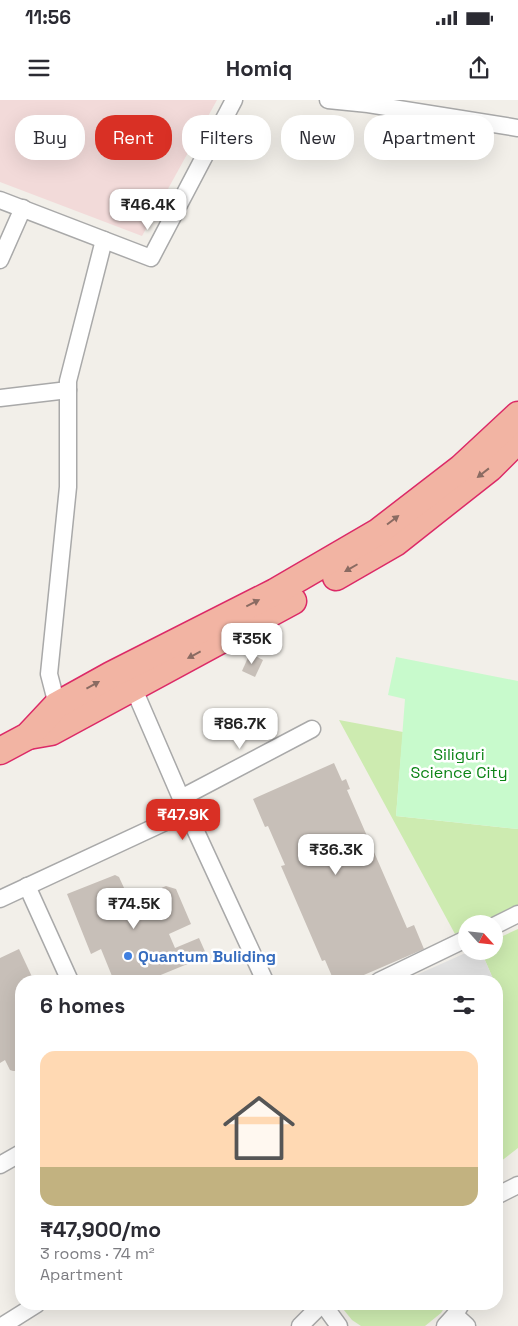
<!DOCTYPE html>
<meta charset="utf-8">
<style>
:root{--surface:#fff;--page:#f2f2f3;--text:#2b2b33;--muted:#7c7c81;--line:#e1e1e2;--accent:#d93025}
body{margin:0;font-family:"Space Grotesk",sans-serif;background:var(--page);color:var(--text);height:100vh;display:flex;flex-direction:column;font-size:19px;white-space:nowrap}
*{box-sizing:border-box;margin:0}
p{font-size:16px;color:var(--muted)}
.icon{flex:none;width:28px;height:28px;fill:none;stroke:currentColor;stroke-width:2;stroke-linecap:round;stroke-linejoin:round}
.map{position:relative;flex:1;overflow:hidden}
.side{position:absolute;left:15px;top:875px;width:488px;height:335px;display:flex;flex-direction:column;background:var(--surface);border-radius:20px;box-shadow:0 5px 20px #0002}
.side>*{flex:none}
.hud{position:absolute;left:15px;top:15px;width:489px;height:45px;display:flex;gap:10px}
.needle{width:32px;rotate:117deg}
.controls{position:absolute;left:458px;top:815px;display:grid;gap:10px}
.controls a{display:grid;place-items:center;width:45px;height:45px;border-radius:50%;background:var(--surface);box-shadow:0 5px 20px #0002;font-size:25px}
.price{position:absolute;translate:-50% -42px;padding:0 11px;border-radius:10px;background:#fff;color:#222;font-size:16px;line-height:32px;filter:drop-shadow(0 1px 2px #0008)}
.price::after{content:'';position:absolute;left:50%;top:30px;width:15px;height:11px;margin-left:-8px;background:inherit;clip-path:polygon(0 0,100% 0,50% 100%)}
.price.selected{background:var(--accent);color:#fff}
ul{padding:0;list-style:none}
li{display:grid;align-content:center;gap:10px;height:265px;padding:0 25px}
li+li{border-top:1px solid var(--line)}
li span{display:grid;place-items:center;height:155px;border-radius:15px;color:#555}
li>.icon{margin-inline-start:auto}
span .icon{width:90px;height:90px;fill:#fffc;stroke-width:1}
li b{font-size:21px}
h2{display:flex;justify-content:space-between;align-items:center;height:60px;padding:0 25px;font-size:21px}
.pill{padding:0 18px;border-radius:20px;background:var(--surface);box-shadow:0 5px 20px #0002;font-size:18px;line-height:45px}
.pill.selected{background:var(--accent);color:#fff}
.status{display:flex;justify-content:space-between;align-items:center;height:35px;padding:0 25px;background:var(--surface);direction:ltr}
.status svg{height:14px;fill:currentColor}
header{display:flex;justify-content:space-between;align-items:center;height:65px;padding:0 25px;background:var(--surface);font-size:22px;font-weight:800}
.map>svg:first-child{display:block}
</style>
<div class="status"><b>11:56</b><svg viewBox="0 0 49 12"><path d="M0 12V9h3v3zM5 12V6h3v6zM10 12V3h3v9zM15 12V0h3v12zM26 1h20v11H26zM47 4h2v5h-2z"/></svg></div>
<header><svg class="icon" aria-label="menu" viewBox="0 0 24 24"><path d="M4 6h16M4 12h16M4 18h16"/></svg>Homiq<svg class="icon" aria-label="share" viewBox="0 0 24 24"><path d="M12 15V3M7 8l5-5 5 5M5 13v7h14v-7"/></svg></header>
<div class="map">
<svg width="518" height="1226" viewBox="0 0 518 1226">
<rect width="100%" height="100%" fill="#f2efe9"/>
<path fill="#f2dad9" d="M0 0H217L142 136 0 82Z"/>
<g fill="#cdebb0">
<path d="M339 620 403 632 396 716 518 729V806L477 824H466V829L455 834Z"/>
<path d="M518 829V1048L496 1065V903L503 900 496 886V881H494L481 851H494V840Z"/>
<path d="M339 1204H447L441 1213 425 1226H361L352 1220Z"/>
</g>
<path fill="#c8facc" d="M396 557 518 581V729L396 716 405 599 388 595Z"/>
<path fill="#e2e2e2" d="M470 851H481L494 881H403Z"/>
<g fill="#c7bfb8">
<path d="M250 553 263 560 255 577 242 571Z"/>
<path d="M334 663 342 681 346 679 350 689 347 690 407 828 414 825 424 849 350 881H334L325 860 322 861 281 766 285 765 268 726 265 727 253 699Z"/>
<path d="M115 775 119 777 130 801 166 786 176 789 191 824 169 834 175 848 199 838 207 856 146 881H114L101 849 91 854 67 794Z"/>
<path d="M19 849 34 881H21V953L16 955 20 964 16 971H13L10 970 5 960 0 963V858Z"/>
</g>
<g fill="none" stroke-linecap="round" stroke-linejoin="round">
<g stroke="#a9a9a9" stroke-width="19">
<g id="minor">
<path d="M328 0 368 4 518 28"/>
<path d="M0 100 151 158 234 0"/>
<path d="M0 160 23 108"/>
<path d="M0 298 68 290"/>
<path d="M133 587 187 712 265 881"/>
<path d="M57 605 49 574 68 387V281L104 140"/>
<path d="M181 698 312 629"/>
<path d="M27 786 70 881"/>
<path d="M0 799 187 712"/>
<path d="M494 826 518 814"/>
<path d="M379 881 466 839"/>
<path d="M0 1065 21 1053"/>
<path d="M496 1096 518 1085"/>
<path d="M323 1204 339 1226"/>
<path d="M455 1215 467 1226"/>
<path d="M2 1226 37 1204"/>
<path d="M300 1226 322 1204"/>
<path d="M445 1226 455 1215 461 1204"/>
</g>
</g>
<g stroke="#dc2a67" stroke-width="29">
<g id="trunk">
<path d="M336 477 395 443 490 368 518 340"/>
<path d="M28 636 51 632 293 501"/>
<path d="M0 651 28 636 57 605 111 575 275 492 378 432 461 368 518 315"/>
</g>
</g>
<use href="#minor" stroke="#fff" stroke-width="16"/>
<use href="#trunk" stroke="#f2b4a3" stroke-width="26"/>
</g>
<defs><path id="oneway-solid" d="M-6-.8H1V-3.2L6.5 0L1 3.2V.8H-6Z" transform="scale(1.25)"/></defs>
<g fill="#8a6b62">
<use href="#oneway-solid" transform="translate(483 373) rotate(142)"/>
<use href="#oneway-solid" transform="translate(393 420) rotate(-37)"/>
<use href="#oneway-solid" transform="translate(351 468) rotate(150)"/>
<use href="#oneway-solid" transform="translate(253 503) rotate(-27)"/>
<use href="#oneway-solid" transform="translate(194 555) rotate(152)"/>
<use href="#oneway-solid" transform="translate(93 585) rotate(-29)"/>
</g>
<circle fill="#3f7fe0" stroke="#fff" stroke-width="2" cx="128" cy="856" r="5"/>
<g text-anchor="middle" stroke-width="5" stroke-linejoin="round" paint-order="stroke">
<g font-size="16" fill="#0c8416" stroke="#fff">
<text x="459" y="660">Siliguri<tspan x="459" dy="18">Science City</tspan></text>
</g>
<g font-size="16" font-weight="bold" fill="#366cbe" stroke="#fff" text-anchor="start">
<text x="138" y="862">Quantum Buliding</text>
</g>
</g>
</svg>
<div class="controls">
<a><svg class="needle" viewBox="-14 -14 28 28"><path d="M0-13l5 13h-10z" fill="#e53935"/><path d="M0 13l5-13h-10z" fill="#7c7c81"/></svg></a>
</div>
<b class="price" style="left:148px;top:131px">₹46.4K</b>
<b class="price" style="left:252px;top:565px">₹35K</b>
<b class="price" style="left:240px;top:650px">₹86.7K</b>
<b class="price selected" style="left:183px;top:741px">₹47.9K</b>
<b class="price" style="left:336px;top:776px">₹36.3K</b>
<b class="price" style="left:134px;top:830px">₹74.5K</b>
<div class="hud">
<a class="pill">Buy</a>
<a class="pill selected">Rent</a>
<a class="pill">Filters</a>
<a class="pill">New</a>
<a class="pill">Apartment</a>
</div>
<section class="side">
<h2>6 homes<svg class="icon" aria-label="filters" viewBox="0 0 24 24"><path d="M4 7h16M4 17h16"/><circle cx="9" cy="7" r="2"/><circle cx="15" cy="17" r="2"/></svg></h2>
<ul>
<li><span style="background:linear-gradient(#ffd9b3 75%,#c2b280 0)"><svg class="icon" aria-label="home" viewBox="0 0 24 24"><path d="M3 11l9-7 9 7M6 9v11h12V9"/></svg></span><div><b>₹47,900/mo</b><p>3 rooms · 74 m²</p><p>Apartment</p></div></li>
</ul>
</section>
</div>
